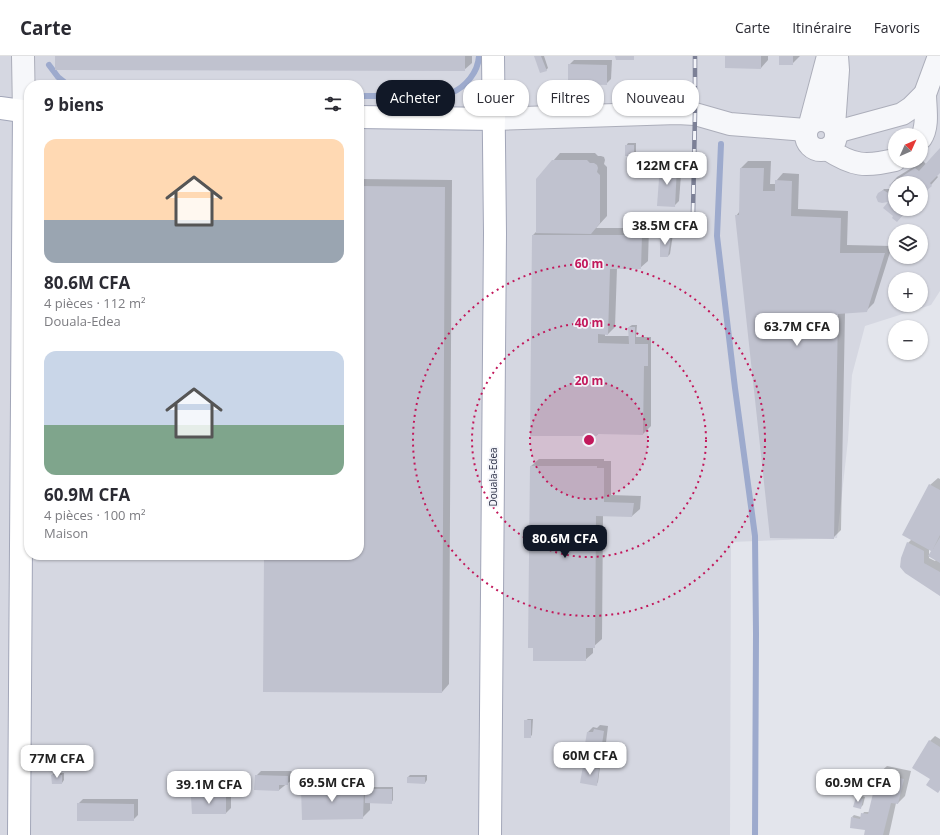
<!DOCTYPE html>
<html lang="fr">
<meta charset="utf-8">
<style>
:root{--surface:#fff;--page:#f7f7f7;--text:#2b2b33;--muted:#7c7c81;--line:#e1e1e2;--accent:#111827}
body{margin:0;font-family:"Open Sans",sans-serif;background:var(--page);color:var(--text);height:100vh;display:flex;flex-direction:column;font-size:15px;white-space:nowrap}
*{box-sizing:border-box;margin:0}
p{font-size:13px;color:var(--muted)}
.icon{flex:none;width:22px;height:22px;fill:none;stroke:currentColor;stroke-width:2;stroke-linecap:round;stroke-linejoin:round}
.map{position:relative;flex:1;overflow:hidden}
.details{position:absolute;left:24px;top:24px;width:340px;height:480px;display:flex;flex-direction:column;background:var(--surface);border-radius:16px;box-shadow:0 1px 3px #0004}
.details>*{flex:none}
.guide{position:absolute;left:376px;top:24px;width:380px;height:36px;display:flex;gap:8px}
.needle{width:26px;rotate:45deg}
.fabs{position:absolute;left:888px;top:72px;display:grid;gap:8px}
.fabs a{display:grid;place-items:center;width:40px;height:40px;border-radius:50%;background:var(--surface);box-shadow:0 1px 3px #0004;font-size:20px}
.price{position:absolute;translate:-50% -34px;padding:0 9px;border-radius:8px;background:#fff;color:#222;font-size:13px;line-height:26px;filter:drop-shadow(0 1px 2px #0008)}
.price::after{content:'';position:absolute;left:50%;top:24px;width:12px;height:9px;margin-left:-6px;background:inherit;clip-path:polygon(0 0,100% 0,50% 100%)}
.price.selected{background:var(--accent);color:#fff}
ul{padding:0;list-style:none}
li{display:grid;align-content:center;gap:8px;height:212px;padding:0 20px}
li span{display:grid;place-items:center;height:124px;border-radius:12px;color:#555}
li>.icon{margin-inline-start:auto}
span .icon{width:72px;height:72px;fill:#fffc;stroke-width:1}
li b{font-size:17px}
h2{display:flex;justify-content:space-between;align-items:center;height:48px;padding:0 20px;font-size:17px}
.chip{padding:0 14px;border-radius:16px;background:var(--surface);box-shadow:0 1px 3px #0004;font-size:14px;line-height:36px}
.chip.selected{background:var(--accent);color:#fff}
header{display:flex;align-items:center;gap:24px;box-sizing:border-box;height:56px;padding:0 20px;background:var(--surface);border-bottom:1px solid var(--line)}
header strong{font-size:19px}
nav{display:flex;gap:22px;margin-inline-start:auto;font-size:14px}
.map>svg:first-child{display:block}
</style>
<header>
<strong>Carte</strong>
<nav><a>Carte</a><a>Itinéraire</a><a>Favoris</a></nav>
</header>
<div class="map">
<svg width="940" height="779" viewBox="0 0 940 779">
<rect width="100%" height="100%" fill="#e3e5ec"/>
<path fill="#d5d7e1" fill-rule="evenodd" d="M0 0H940V235L931 249 865 270 852 319 848 384 837 482 731 486 730 779H0ZM29 29H359V499H29ZM895 79H921V105H895ZM895 127H921V153H895ZM895 175H921V201H895ZM895 223H921V249H895Z"/>
<g fill="#0003" fill-rule="evenodd">
<path d="M56 0H472V7L464 14Z"/>
<path d="M536 0H544L548 12 546 14Z"/>
<path d="M726 0H768V4L761 12Z"/>
<path d="M780 0H800L792 8Z"/>
<path d="M574 4H612L611 23 606 28 569 9Z"/>
<path d="M628 87H636V97L634 99 626 90Z"/>
<path d="M940 94V116L936 119 938 121 931 129 921 137V127H895V135L890 129 897 121 923 105 927 109Z"/>
<path d="M560 97H595L598 100H601L604 101 605 104 604 108 607 111V160L596 172H649L648 205 640 212H617L615 271 608 278H605V280H629V271L632 269H637L636 281H651V370L643 378 599 377 597 379 533 179 537 175 553 105Z"/>
<path d="M666 105 682 106 679 145 674 150 661 110Z"/>
<path d="M748 105H771L770 128H776V125L783 117 799 118 798 153 848 155 847 189 892 190 874 247 866 255 845 256 841 474 833 482 736 160 740 155 741 112Z"/>
<path d="M359 123 452 124 449 628 442 636 265 499H359Z"/>
<path d="M884 133H889L892 135 893 141 895 139V153H908L897 165 892 143 891 142 887 145 881 136Z"/>
<path d="M664 177 673 178 670 198 668 200 661 180Z"/>
<path d="M539 403H604V405H611V439L641 440 640 453 632 460 603 459 602 583 593 591V597L585 604 531 410Z"/>
<path d="M938 422 940 423V539L908 487 912 483 930 429ZM929 493 933 495 936 504 935 505 929 502Z"/>
<path d="M528 663H533L532 679 530 681 525 665Z"/>
<path d="M600 669 608 670 604 703 599 708H593V709L600 711 598 726 596 729 581 726 584 710 587 708 591 709 593 693 588 676 593 671 597 672Z"/>
<path d="M935 680 940 683V734L932 722 930 685Z"/>
<path d="M887 710 911 715 905 740 898 747H896L889 779H865L866 773 852 761 854 759 861 761 864 756H870L879 717Z"/>
<path d="M261 715H293V723L279 734 256 720Z"/>
<path d="M55 717H64V724L62 727 52 719Z"/>
<path d="M410 719H427V724L425 727 408 721Z"/>
<path d="M371 724V731H393V744L391 747 370 746V754L362 762 302 732 310 725Z"/>
<path d="M197 737H231V752L226 757 192 742Z"/>
<path d="M859 739 865 741 863 749 860 752 857 742Z"/>
<path d="M83 743H138V759L133 764 78 748Z"/>
</g>
<g fill="none" stroke-linecap="round" stroke-linejoin="round">
<g stroke="#9daacd" stroke-width="6">
<path d="M49 9 58 21 68 29"/>
<path d="M359 40C380 40 402 40 423 39 432 39 442 40 451 37 466 31 478 16 479 0"/>
<path d="M721 88 717 180 735 332 755 480 756 578 755 779"/>
</g>
</g>
<g fill="#c0c2cf">
<path d="M55 0H465V15L55 14Z"/>
<path d="M534 0H541L547 15 540 17Z"/>
<path d="M615 0H634V4H616Z"/>
<path d="M725 0H761V13L725 12Z"/>
<rect x="779" y="0" width="14" height="9"/>
<path d="M568 8 607 9V29L568 28Z"/>
<rect x="625" y="89" width="9" height="11"/>
<path d="M940 92V117L930 127 932 130 921 139V127H895V137L889 129 915 112 919 115Z"/>
<path d="M552 104H587L590 107H594L597 109 598 112 597 116 600 119V167L591 178 536 177V123Z"/>
<path d="M660 109 677 110 675 151 657 150Z"/>
<path d="M740 112H764L763 135H775V124L792 125 791 160 841 162 840 197H885L867 256 838 258 834 483 770 482 735 159H739Z"/>
<path d="M359 130 445 131 442 637 263 636 264 499H359Z"/>
<path d="M883 134 890 138 891 142 895 137V153H908L897 166 892 162 893 160 883 152 888 146 882 147 878 146 876 141 878 137Z"/>
<path d="M532 179H642L641 213H610L608 279 598 278V287L629 288 628 271H635V288H648V310H644L643 379 597 378V380H530Z"/>
<path d="M660 179 671 180 668 201H660Z"/>
<path d="M530 410H597V412H604V446L634 447 632 461 596 460 595 592H586V605H533V592H528Z"/>
<path d="M929 428 940 434V479L933 493 940 481V507L928 500 931 495 902 479Z"/>
<path d="M907 486 924 495V507L940 516V540L905 517 900 511 901 502Z"/>
<rect x="524" y="664" width="7" height="18"/>
<path d="M594 673 604 675 599 709H590L592 694H584L587 676H593Z"/>
<path d="M929 684 940 691V734L938 737 926 729 930 723 912 712Z"/>
<path d="M583 710 599 713 597 730 580 727Z"/>
<path d="M878 717 904 723 898 748 891 747 883 779H864L865 774 850 772 851 761 860 763 861 757 868 758Z"/>
<path d="M51 719H62V728H52Z"/>
<path d="M255 719 288 720V729H279V735L254 734Z"/>
<path d="M407 721H425V728L407 727Z"/>
<path d="M364 731 363 763 302 764 301 732Z"/>
<path d="M365 733H392V748L365 747Z"/>
<path d="M191 741H226V758H192Z"/>
<path d="M856 741 863 743 861 753 853 751Z"/>
<path d="M77 747 134 748V765H77Z"/>
</g>
<g fill="none" stroke-linecap="round" stroke-linejoin="round">
<g stroke="#acaeba" stroke-width="24">
<g id="minor">
<path d="M23 0 24 56"/>
<path d="M494 63 677 57 695 58 730 68 806 74"/>
<circle cx="821" cy="79" r="15"/>
<path d="M810 68 828 0"/>
<path d="M834 70 838 14 837 0"/>
<path d="M836 76 902 58 911 52 925 38 939 0"/>
<path d="M921 82C929 70 925 51 925 38"/>
<path d="M827 93C853 110 865 111 895 104"/>
</g>
</g>
<g stroke="#a2a6b8" stroke-width="24">
<g id="major">
<path d="M0 52 29 56"/>
<path d="M359 61 494 63"/>
<path d="M19 779 24 56"/>
<path d="M490 779 495 177 493 0"/>
</g>
</g>
<use href="#minor" stroke="#f6f7fa" stroke-width="22"/>
<use href="#major" stroke="#fff" stroke-width="22"/>
<g stroke="#7c8096" stroke-width="4.5">
<path id="rail" d="M693 156 695 58V0"/>
</g>
<use href="#rail" stroke="#f3f4f9" stroke-width="3" stroke-dasharray="9" stroke-linecap="butt"/>
</g>
<circle cx="589" cy="384" r="59" fill="#c2185b" fill-opacity=".12"/>
<g fill="none" stroke="#c2185b" stroke-width="2" stroke-dasharray="2 4">
<circle cx="589" cy="384" r="59"/>
<circle cx="589" cy="384" r="117"/>
<circle cx="589" cy="384" r="176"/>
</g>
<g text-anchor="middle" stroke-width="3.5" stroke-linejoin="round" paint-order="stroke">
<g font-size="10" fill="#2a2e45" stroke="#f3f4f9">
<text transform="translate(493 421) rotate(-90)" y="4">Douala-Edea</text>
</g>
</g>
<circle cx="589" cy="384" r="6" fill="#c2185b" stroke="#f3f4f9" stroke-width="2"/>
<g font-size="12" text-anchor="middle" font-weight="bold" fill="#c2185b" stroke="#f3f4f9" stroke-width="3.5" stroke-linejoin="round" paint-order="stroke">
<text x="589" y="212">60 m</text>
<text x="589" y="271">40 m</text>
<text x="589" y="329">20 m</text>
</g>
</svg>
<div class="fabs">
<a><svg class="needle" viewBox="-14 -14 28 28"><path d="M0-13l5 13h-10z" fill="#e53935"/><path d="M0 13l5-13h-10z" fill="#7c7c81"/></svg></a>
<a><svg class="icon" aria-label="locate" viewBox="0 0 24 24"><circle cx="12" cy="12" r="6"/><path d="M12 2v4M12 18v4M2 12h4M18 12h4"/></svg></a>
<a><svg class="icon" aria-label="layers" viewBox="0 0 24 24"><path d="M12 4l9 5-9 5-9-5zM3 14l9 5 9-5"/></svg></a>
<a>+</a>
<a>−</a>
</div>
<b class="price" style="left:667px;top:130px">122M CFA</b>
<b class="price" style="left:665px;top:190px">38.5M CFA</b>
<b class="price" style="left:797px;top:291px">63.7M CFA</b>
<b class="price selected" style="left:565px;top:503px">80.6M CFA</b>
<b class="price" style="left:590px;top:720px">60M CFA</b>
<b class="price" style="left:57px;top:723px">77M CFA</b>
<b class="price" style="left:332px;top:747px">69.5M CFA</b>
<b class="price" style="left:858px;top:747px">60.9M CFA</b>
<b class="price" style="left:209px;top:749px">39.1M CFA</b>
<div class="guide">
<a class="chip selected">Acheter</a>
<a class="chip">Louer</a>
<a class="chip">Filtres</a>
<a class="chip">Nouveau</a>
</div>
<section class="details">
<h2>9 biens<svg class="icon" aria-label="filters" viewBox="0 0 24 24"><path d="M4 7h16M4 17h16"/><circle cx="9" cy="7" r="2"/><circle cx="15" cy="17" r="2"/></svg></h2>
<ul>
<li><span style="background:linear-gradient(#ffd9b3 65%,#9aa5b1 0)"><svg class="icon" aria-label="home" viewBox="0 0 24 24"><path d="M3 11l9-7 9 7M6 9v11h12V9"/></svg></span><div><b>80.6M CFA</b><p>4 pièces · 112 m²</p><p>Douala-Edea</p></div></li>
<li><span style="background:linear-gradient(#c9d6e8 60%,#7fa58c 0)"><svg class="icon" aria-label="home" viewBox="0 0 24 24"><path d="M3 11l9-7 9 7M6 9v11h12V9"/></svg></span><div><b>60.9M CFA</b><p>4 pièces · 100 m²</p><p>Maison</p></div></li>
</ul>
</section>
</div>
